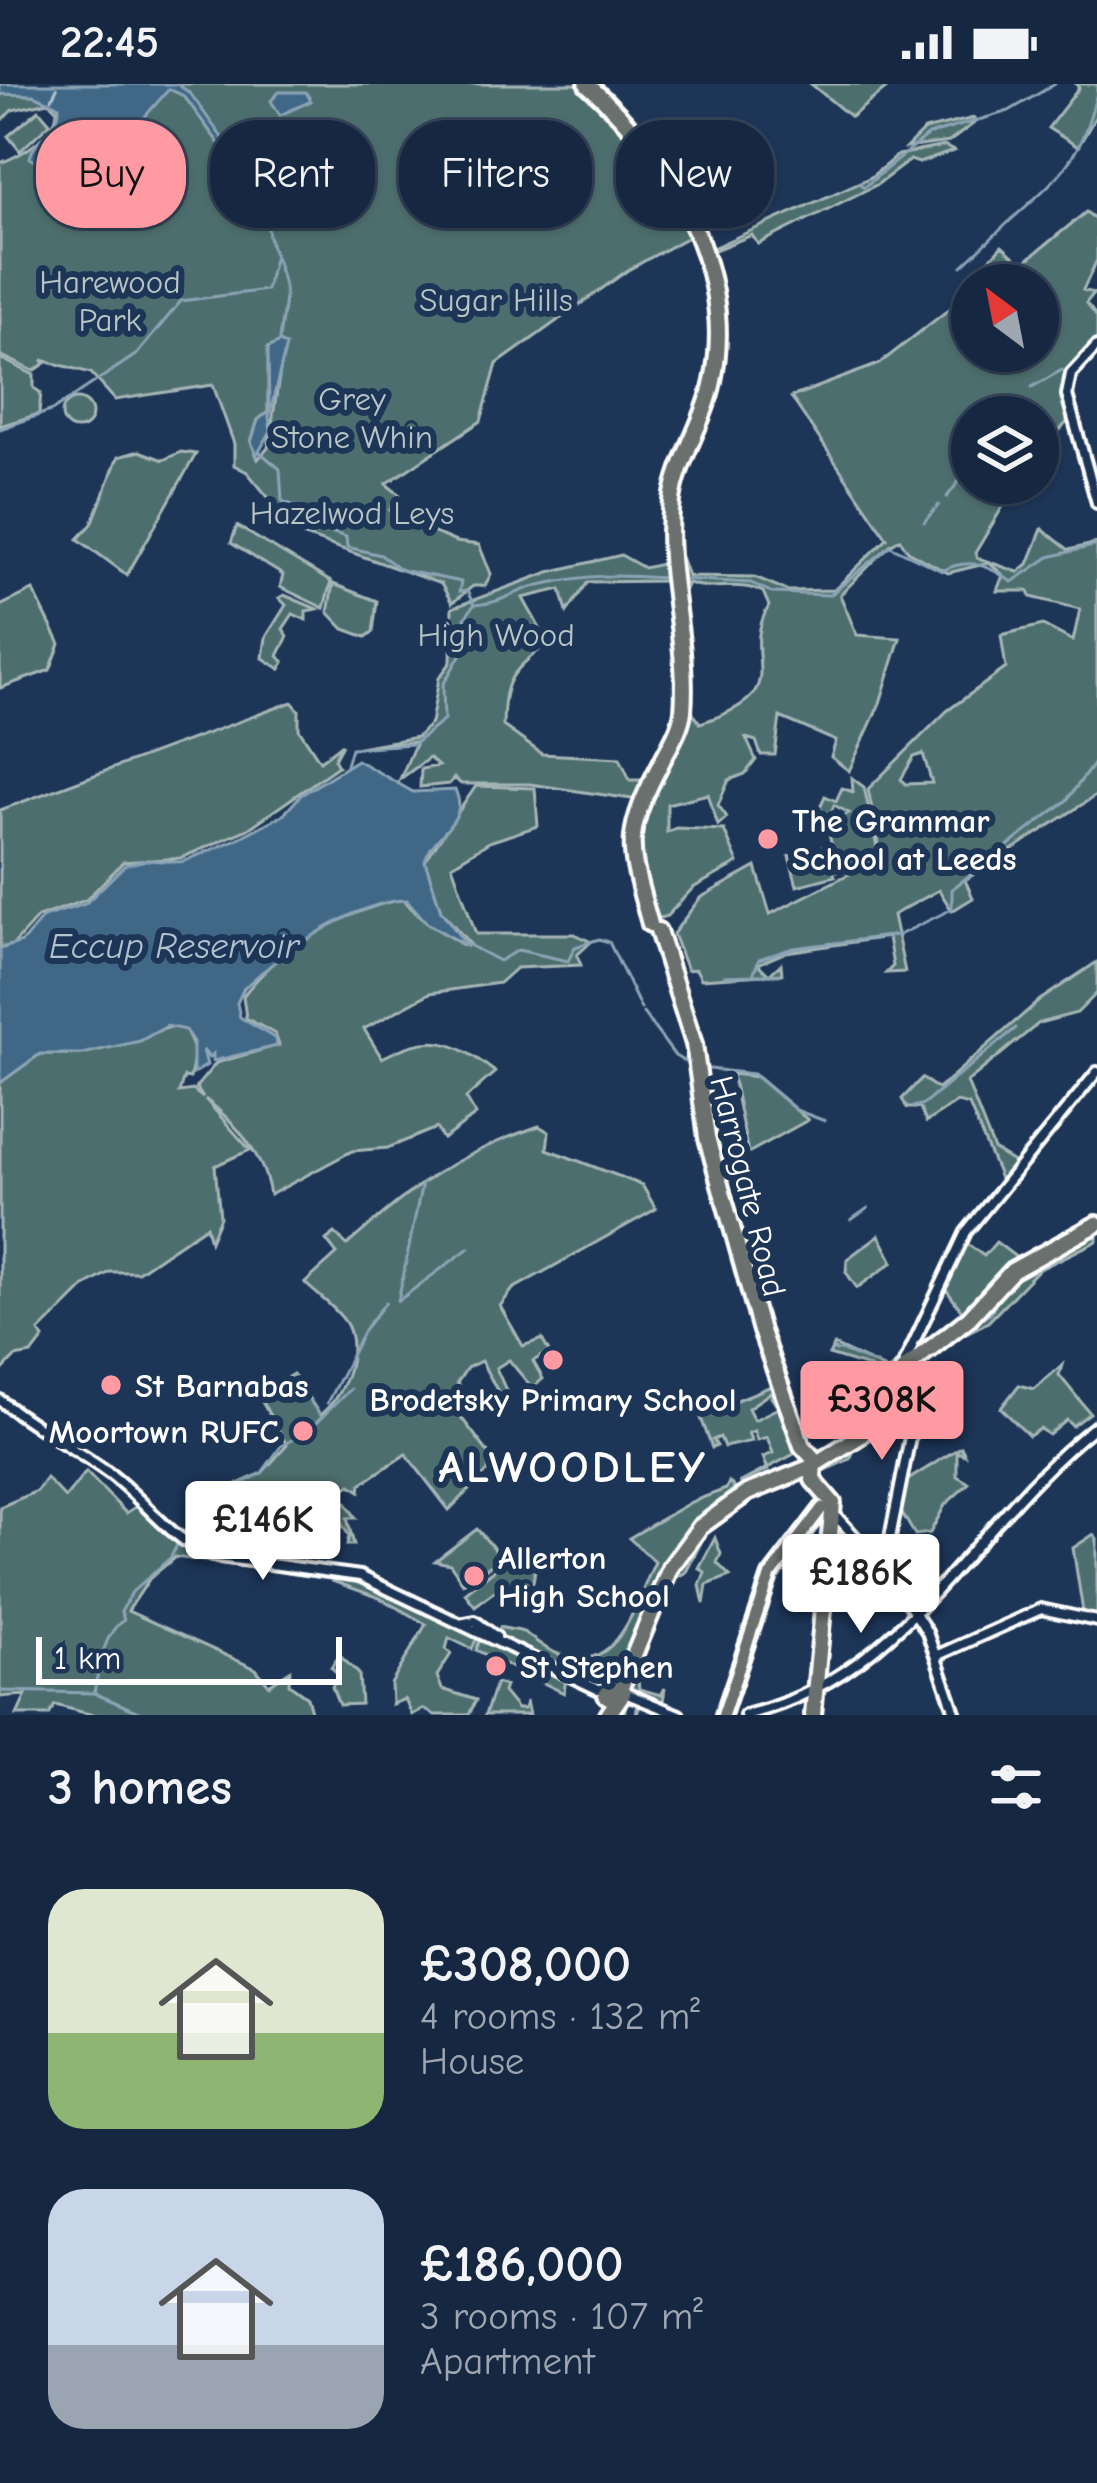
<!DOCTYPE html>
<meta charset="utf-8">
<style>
:root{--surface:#162841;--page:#1f3048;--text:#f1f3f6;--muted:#9ea6b1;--line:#35445a;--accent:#ff9aa2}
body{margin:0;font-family:"Comic Neue",sans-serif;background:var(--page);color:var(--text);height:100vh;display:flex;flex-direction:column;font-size:45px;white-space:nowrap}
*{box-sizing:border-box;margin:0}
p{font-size:39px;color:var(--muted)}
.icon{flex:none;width:66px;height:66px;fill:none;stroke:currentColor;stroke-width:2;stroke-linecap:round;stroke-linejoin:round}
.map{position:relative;height:1631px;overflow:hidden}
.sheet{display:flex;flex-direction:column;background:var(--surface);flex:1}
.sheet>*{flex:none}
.hud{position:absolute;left:36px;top:36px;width:1026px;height:108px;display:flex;gap:24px}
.needle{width:78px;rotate:328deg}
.controls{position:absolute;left:951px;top:180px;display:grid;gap:24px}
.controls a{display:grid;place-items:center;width:108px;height:108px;border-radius:50%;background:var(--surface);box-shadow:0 3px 9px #0004,0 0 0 3px var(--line);font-size:60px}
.scale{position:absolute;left:36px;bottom:30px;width:306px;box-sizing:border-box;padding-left:12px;border:6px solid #fff;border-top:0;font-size:33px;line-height:42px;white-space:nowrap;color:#fff;-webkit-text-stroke:9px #1d3557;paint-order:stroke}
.price{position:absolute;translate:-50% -102px;padding:0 27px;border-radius:12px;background:#fff;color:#222;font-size:39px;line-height:78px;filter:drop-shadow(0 3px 6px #0008)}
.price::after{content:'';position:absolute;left:50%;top:72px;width:36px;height:27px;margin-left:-18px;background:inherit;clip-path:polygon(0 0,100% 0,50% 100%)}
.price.current{background:var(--accent);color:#111}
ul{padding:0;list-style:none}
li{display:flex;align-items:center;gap:36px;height:300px;padding:0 48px}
li span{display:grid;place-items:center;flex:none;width:336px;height:240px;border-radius:36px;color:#555}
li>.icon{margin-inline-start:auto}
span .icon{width:144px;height:144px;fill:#fffc;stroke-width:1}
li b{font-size:51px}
h2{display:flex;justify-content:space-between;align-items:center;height:144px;padding:0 48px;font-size:51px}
.tag{padding:0 42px;border-radius:48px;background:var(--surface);box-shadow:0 3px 9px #0004,0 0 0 3px var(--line);font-size:42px;line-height:108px}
.tag.current{background:var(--accent);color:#111}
.status{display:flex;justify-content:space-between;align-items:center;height:84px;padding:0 60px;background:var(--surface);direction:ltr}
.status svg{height:33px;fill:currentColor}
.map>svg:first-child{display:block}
</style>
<div class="status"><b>22:45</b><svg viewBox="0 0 49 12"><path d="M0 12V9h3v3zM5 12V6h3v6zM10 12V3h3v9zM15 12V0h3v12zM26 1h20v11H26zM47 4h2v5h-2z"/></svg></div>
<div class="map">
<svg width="1097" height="1631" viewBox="0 0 1097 1631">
<rect width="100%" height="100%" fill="#1d3557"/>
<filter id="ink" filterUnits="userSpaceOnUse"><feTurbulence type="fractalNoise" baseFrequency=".00833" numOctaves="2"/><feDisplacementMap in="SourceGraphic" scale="24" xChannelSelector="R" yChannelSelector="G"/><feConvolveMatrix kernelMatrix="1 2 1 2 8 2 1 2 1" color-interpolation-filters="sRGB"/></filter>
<g filter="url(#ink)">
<g fill="#4d6e6e" stroke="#a6b6b6" stroke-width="3" fill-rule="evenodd">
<path d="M177 0H583L635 52 625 53 636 64 622 76 645 68 697 148 628 186 497 280 481 337 386 400 400 411 390 426 397 433 456 458 479 461 491 490 485 502H473L452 519 441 500 299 450 247 388 234 381V360L213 301 115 316 91 289 42 276 46 279 34 287 0 271V79C22 71 56 51 57 26L49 18 12 26 0 39V10L34 11 59 22 55 42 41 56 52 78 73 76 120 51 147 90 154 87 128 44 169 5 184 12 222 57ZM268 264 283 268 268 364 258 375 251 358 258 336 268 328Z"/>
<path d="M811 0H886L888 3 851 33Z"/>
<path d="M1076 0H1097V30L1078 63 1048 44 1079 4Z"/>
<path d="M39 26 50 39 20 67 8 52Z"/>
<path d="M974 34 977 37 949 58 906 64 924 46Z"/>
<path d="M700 48 720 76 682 99 701 129 710 165 871 93 898 71 944 62 954 67 919 79 910 76 878 100 758 160 752 151 707 169 649 60Z"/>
<path d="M1086 128 1097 136V176L1083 206 1094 209 1086 219 1097 233V260L1069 284 1068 337 1038 371V333H972V399H1017L975 469 978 474 1018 488 1028 480 1042 445 1069 466 1097 459V711L965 796 973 814 952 827 939 806 893 831 905 888 886 889 893 882 888 853 786 868 758 880 769 891 781 880 782 890 701 895 696 885 687 886 673 850 700 814 756 783 770 830 855 787H838L827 741 849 729 834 721 830 730 819 725 825 712 836 717 842 704 853 708 852 694 864 703 878 768 872 776H882L868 705 947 627 1006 584 1001 551 1043 541 1073 557 1080 525 1031 513 1029 507H997L1003 491 989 479 948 489 908 467 900 455 890 461 840 511 857 551 900 554 880 619 849 687 831 673 836 657 780 633 775 671H761L756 657 746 654 756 676 745 690 729 696 718 721 727 733 718 741 708 710 667 720V748L676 744 724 746 738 779 693 804 667 832 657 835 632 756 687 620 700 639C801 607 736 576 769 522L763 508C738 496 712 508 688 499L679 518 676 459 688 492 755 493 788 507 834 506 887 454 791 313 879 280 953 222 962 204 1002 162 1022 180ZM972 201H1038V267H972ZM923 670 932 699 905 700 901 695 914 673Z"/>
<path d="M0 274 34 291V304L41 309 39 330 0 342Z"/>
<circle cx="77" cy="330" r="15"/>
<path d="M139 367 163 376 181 368 196 370 127 491 78 455 92 440 118 373Z"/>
<path d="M237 442 331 498 324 524 280 503 283 491 231 459Z"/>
<path d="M621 471 644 484 666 479 667 497 588 498 567 528 561 505 523 514 548 559C511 589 504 593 503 642L542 670 620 674 630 696H649L639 716 530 700H461L454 694 449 700 420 703 421 685 438 682 429 674 400 695 416 658 359 663 417 653 431 639 439 594 451 578 452 524 549 488Z"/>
<path d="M333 500 377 517 373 548 366 553 344 545 328 528Z"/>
<path d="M33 506 60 560 50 586 0 604V522Z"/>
<path d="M284 511 317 525 306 527V536L293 530 283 545 288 552 278 572 284 578 280 585 263 574 266 553 286 521 279 514Z"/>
<path d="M292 618 299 626V645L320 677 342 660 334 675 338 682 248 745 181 774 123 778 86 816 38 833 13 861 0 864V726Z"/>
<path d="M476 702 535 704 538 742 489 758 452 781 476 850H574L591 858 577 871 581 881 516 884 499 899 430 909 364 945 382 974C430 949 452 954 495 988L466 1014 476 1031 443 1055 436 1044 388 1064 352 1067 270 1111C264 1071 236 1039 205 1015L250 1066 215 1082 220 1133 210 1157 206 1142 138 1188H110L85 1202 39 1248 44 1254 32 1270 15 1273 0 1289V999L40 970H82L174 942 186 946 195 968 190 994 184 993 179 1008 193 1006 203 1014 196 1003 216 979 279 961 275 950 246 934 243 912C277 866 344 827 402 815L427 839 463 861 469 859 441 827 425 777Z"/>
<path d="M826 762 835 792 797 802 789 772Z"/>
<path d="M1097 878V909L1077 929 1039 939 967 998 994 1066 1017 1080 995 1106H992L1001 1097 969 1021 957 1018 926 1038 920 1024H907L902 1015 922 994 938 1005 1040 916Z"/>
<path d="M732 990 757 993 808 1036 748 1069Z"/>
<path d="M539 1042 549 1048 547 1065 642 1101 656 1125 513 1205 500 1222 523 1262 542 1255 549 1268 533 1277 543 1295 532 1304 509 1276 496 1284 509 1313 502 1315 481 1277 467 1284 457 1299 463 1307 457 1328 490 1371 488 1387 449 1426 406 1370 361 1400 360 1407 351 1401 339 1408 356 1434H347L354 1461H347L349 1452 325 1412 290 1428 270 1425 263 1437 228 1410 180 1454 215 1410 262 1389 287 1361 258 1311 293 1290 320 1331C342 1313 361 1269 347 1241 339 1226 317 1211 305 1199L337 1170 326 1156 335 1149 347 1161C415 1101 452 1072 539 1042Z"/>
<path d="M1087 1138 1044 1164 967 1234 942 1200 963 1157 984 1172 996 1158 1017 1174Z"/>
<path d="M1097 1143V1157L1038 1186 988 1238 941 1262 1002 1200Z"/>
<path d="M879 1151 893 1178 857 1204 846 1188 847 1175Z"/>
<path d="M834 1261 888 1286 905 1274 873 1324 879 1293 869 1283 829 1271Z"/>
<path d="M1062 1281 1059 1291 1090 1329 1073 1342 1067 1336 1049 1351 1040 1345 1029 1352 1001 1324 1019 1301 1034 1305Z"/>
<path d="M905 1293 909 1335C883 1338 859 1351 850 1375L819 1389 823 1376 853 1361Z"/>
<path d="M774 1301 776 1305 748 1324 754 1336 778 1324 771 1313 776 1309 796 1369 739 1399 768 1386 763 1373 773 1369 767 1353 757 1356 754 1347 748 1349 752 1357 724 1363 720 1353 713 1356 717 1362 712 1364 700 1331Z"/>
<path d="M961 1363 965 1371 957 1368V1392L969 1399 945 1421 930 1449 915 1451 898 1422 903 1399Z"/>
<path d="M86 1388 126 1429 140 1420 172 1454 212 1472 332 1486 330 1495 175 1473 150 1494 128 1527 256 1585 269 1601 290 1587 289 1600 307 1613 312 1631H93L55 1621 49 1631H17L26 1611 0 1613V1423L37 1407 46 1394 65 1414Z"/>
<path d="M729 1398 735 1404C667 1455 651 1526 614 1597L601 1604 497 1551 500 1543C507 1546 520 1545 525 1549 536 1557 547 1567 564 1572 621 1590 637 1513 655 1478L629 1454 691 1418 726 1405Z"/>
<path d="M709 1443 686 1488 676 1494 637 1586 639 1605 661 1611 665 1604 663 1618 644 1615 636 1630 638 1618 627 1615 624 1631H610L689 1458Z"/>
<path d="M477 1445 502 1474 523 1470 535 1486 533 1498 518 1502 519 1509 511 1515 500 1503 475 1522 465 1509 501 1480 499 1476 463 1499 450 1480 435 1477Z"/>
<path d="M1094 1450 1097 1455V1535L1084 1534 1073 1464Z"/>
<path d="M715 1454 721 1470 717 1479 730 1492 707 1501 704 1520 700 1501 705 1488 699 1484Z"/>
<path d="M333 1488 478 1551 472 1565 449 1554 446 1565 451 1570 437 1592 442 1605 476 1616 469 1631H435L423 1625 412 1631 405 1615 392 1620 391 1600 426 1540 380 1514 332 1497Z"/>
<path d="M481 1553 566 1593 564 1609 476 1566Z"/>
<path d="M339 1571 359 1590 361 1620 339 1621 332 1603 339 1591 331 1583Z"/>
<path d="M496 1599 505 1602 503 1608 517 1625H524L526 1617 529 1631H485Z"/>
</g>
<g fill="#3f6786" stroke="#8ca4b6" stroke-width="3">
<path d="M0 0H177L190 9 228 62 220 61 184 12 169 5 141 37 113 56 44 82 30 74C34 52 60 47 59 22L34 11 0 10Z"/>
<path d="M279 8H306L311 17 280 31 271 17Z"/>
<path d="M280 258 286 262 269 333 271 347 257 371 251 358 258 336 269 327 268 264Z"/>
<path d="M357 676 413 708 455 706C471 738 432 750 425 777L441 827 468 863 427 839 407 816C357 816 280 870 244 904L237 919 240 933 276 955 277 962 213 977V970L209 974 203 966 207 981 193 990V958L185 946 167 942 140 957 82 970H40L0 999V865L22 858 43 833 85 820 125 781 146 776 182 778 235 756 284 730 301 711Z"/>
</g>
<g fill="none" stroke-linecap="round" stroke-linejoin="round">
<g stroke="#8ca4b6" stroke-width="3">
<path d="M227 62 240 72 238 93 269 127C262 156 283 180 285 210 285 225 280 241 279 257"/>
<path d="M860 100 864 103 928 51 1009 27 1055 0"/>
<path d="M1014 133C1065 88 1079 76 1097 9"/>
<path d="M962 182 1013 134"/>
<path d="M1032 303 1062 286"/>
<path d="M0 345 53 326 137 270 181 217 266 206 275 171"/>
<path d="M261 369 280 385 282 417 295 422 299 438 346 453 347 463 381 471 401 486 461 498 459 508 467 507 474 521 465 534 474 547 443 601 444 636 414 660 351 664 346 681"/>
<path d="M967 380 972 372"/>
<path d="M947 413 962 393"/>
<path d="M924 438 939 421"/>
<path d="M681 495 751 499 773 509 830 511 890 462 942 487C969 473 988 481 1012 498L1049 473 1097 461"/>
<path d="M475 521C502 520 517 505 544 500 592 490 618 491 666 494"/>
<path d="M899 851 952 825V805L1066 717 1097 675"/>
<path d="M467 860 499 877 518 866 568 877 575 863 599 855 609 858 641 925"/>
<path d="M753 891H779"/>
<path d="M724 892 753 891 759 875 794 864 897 851"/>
<path d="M643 929 675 972 690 981"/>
<path d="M701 984 753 990 796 1026 825 1037"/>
<path d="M913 1023 924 1020 1016 944"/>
<path d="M422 1099 398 1217 469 1164"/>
<path d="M851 1136 868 1124"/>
<path d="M975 1237 990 1229 1001 1210"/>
<path d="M834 1266 837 1267"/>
<path d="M840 1266 843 1267"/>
<path d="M845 1268 876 1280"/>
<path d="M293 1292 319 1330"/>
<path d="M327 1319 364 1246 386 1218"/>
<path d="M181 1453 213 1414 261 1390 281 1362 308 1347 350 1305"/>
<path d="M0 1607 94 1609 145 1631"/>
<path d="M94 1609C98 1589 103 1548 124 1536L121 1528 132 1508 171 1473 178 1459"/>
</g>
<path stroke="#b2c2cf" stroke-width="3" stroke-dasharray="15 12" stroke-linecap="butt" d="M51 16 59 0"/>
<g stroke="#fff" stroke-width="16">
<g id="minor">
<path d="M1097 262 1071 290 1067 311 1097 419"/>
<path d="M904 1279 966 1148 1097 988"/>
<path d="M0 1316C34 1344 74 1364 110 1390 147 1418 168 1454 212 1472L360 1492 597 1605 607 1604"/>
<path d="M833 1429 888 1488"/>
<path d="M880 1479 887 1469 910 1353 908 1282"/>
<path d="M892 1493 927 1548 956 1631"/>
<path d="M464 1539 475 1537 496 1553"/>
<path d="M938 1571 1041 1525 1097 1537"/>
<path d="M625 1609 679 1631"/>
<path d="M745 1631C908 1593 973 1436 1097 1341"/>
</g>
</g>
<g stroke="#fff" stroke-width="20">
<path id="major" d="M723 1631 770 1492 822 1424"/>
</g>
<g stroke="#fff" stroke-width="22">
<g id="highway">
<path d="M587 0C668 72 737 184 713 297 705 338 677 376 672 417 663 486 689 558 683 627 681 644 670 661 662 677 622 754 628 760 650 840"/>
<path d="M658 847 694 960 707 1054 761 1247 802 1362 814 1375 813 1396 833 1419 813 1631"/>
<path d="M621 1603 670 1484 700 1443 747 1409 809 1384 860 1352 881 1328 904 1285 969 1234 1012 1187 1097 1140"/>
<path d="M608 1631 623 1609 614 1600 606 1611 616 1618"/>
</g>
</g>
<use href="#minor" stroke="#1d3557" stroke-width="8"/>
<use href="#major" stroke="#6a706d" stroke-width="10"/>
<use href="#highway" stroke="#6a706d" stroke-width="14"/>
</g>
</g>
<g fill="#ff9aa2" stroke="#1d3557" stroke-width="4.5">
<circle cx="768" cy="755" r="12"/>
<circle cx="553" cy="1276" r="12"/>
<circle cx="111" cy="1301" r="12"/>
<circle cx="303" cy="1347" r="12"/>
<circle cx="474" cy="1492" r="12"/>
<circle cx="496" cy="1582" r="12"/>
</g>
<g text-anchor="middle" stroke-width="12" stroke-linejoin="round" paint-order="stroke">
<g font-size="33" fill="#b8c5c5" stroke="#1d3557">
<text x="110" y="209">Harewood<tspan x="110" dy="38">Park</tspan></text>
<text x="496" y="227">Sugar Hills</text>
<text x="352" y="326">Grey<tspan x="352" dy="38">Stone Whin</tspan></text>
<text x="352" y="440">Hazelwod Leys</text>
<text x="496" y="562">High Wood</text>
</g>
<g font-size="33" font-weight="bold" fill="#fff" stroke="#1d3557" text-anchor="start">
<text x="792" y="748">The Grammar<tspan x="792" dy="38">School at Leeds</tspan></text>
<text x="135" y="1313">St Barnabas</text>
<text x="553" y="1327" text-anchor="middle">Brodetsky Primary School</text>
<text x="279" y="1359" text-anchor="end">Moortown RUFC</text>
<text x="498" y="1485">Allerton<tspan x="498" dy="38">High School</tspan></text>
<text x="520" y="1594">St Stephen</text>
</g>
<g font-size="33" fill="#fff" stroke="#1d3557">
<text transform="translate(749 1102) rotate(76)" y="12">Harrogate Road</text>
</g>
<g font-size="36" font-style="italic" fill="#b2c2cf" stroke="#1d3557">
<text x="174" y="874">Eccup Reservoir</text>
</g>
<g font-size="45" font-weight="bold" letter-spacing="3" fill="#fff" stroke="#1d3557">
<text x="573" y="1398">ALWOODLEY</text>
</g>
</g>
</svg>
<div class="controls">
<a><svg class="needle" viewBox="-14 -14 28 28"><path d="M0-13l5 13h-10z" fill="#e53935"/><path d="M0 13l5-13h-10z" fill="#9ea6b1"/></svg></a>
<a><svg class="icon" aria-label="layers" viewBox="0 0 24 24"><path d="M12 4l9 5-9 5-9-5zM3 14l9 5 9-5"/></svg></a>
</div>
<div class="scale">1 km</div>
<b class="price current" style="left:882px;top:1379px">£308K</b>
<b class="price" style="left:263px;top:1499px">£146K</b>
<b class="price" style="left:861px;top:1552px">£186K</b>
<div class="hud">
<a class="tag current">Buy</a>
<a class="tag">Rent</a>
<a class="tag">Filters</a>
<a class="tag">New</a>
</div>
</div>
<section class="sheet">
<h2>3 homes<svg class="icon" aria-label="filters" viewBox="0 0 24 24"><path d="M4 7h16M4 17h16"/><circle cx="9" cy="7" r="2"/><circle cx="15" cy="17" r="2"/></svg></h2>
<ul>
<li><span style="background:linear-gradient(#dfe7d0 60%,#8fb573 0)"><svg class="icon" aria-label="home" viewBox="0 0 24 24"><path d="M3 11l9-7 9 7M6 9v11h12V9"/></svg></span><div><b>£308,000</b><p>4 rooms · 132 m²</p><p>House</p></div></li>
<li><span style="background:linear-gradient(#c9d6e8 65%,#9aa5b1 0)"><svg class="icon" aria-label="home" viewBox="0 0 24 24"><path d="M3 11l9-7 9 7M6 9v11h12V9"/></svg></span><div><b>£186,000</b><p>3 rooms · 107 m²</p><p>Apartment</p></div></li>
</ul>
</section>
